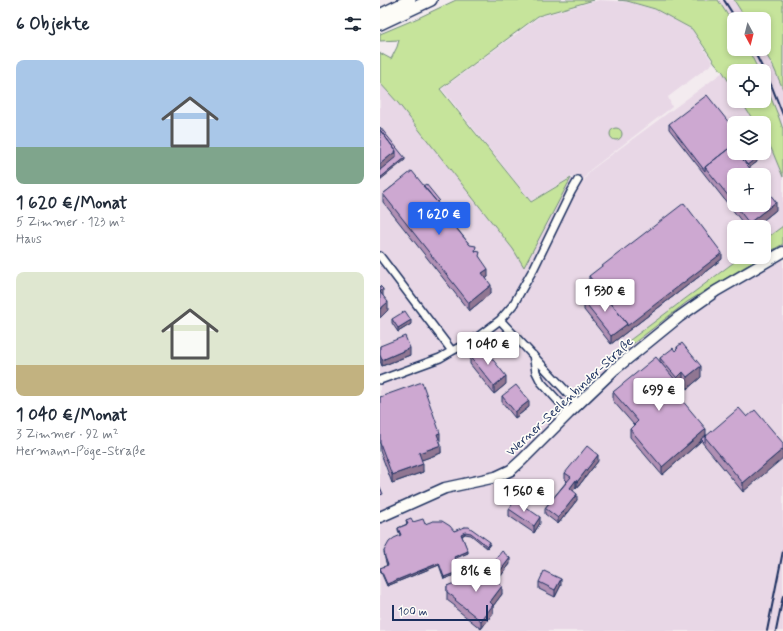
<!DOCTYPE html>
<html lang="de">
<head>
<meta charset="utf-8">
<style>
  :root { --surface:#fff; --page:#f6f6f7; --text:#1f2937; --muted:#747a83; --accent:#2563eb }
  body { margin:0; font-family:Mynerve,sans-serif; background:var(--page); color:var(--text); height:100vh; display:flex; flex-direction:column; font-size:15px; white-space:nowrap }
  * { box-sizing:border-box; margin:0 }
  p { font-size:13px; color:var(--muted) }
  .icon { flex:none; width:22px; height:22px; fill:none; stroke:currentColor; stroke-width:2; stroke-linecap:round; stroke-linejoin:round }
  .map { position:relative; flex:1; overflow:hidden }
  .panel { display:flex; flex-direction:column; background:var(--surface); width:380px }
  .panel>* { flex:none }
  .needle { width:26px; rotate:173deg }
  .controls { position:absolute; left:347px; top:12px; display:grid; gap:8px }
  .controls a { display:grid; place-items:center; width:44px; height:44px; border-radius:8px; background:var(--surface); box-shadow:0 2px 6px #0003; font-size:20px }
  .scale { position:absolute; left:12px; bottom:10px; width:96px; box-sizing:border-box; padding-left:4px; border:2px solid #1b2f5e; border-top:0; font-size:11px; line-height:14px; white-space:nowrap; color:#1b2f5e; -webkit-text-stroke:3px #fdfcf7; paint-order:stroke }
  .price { position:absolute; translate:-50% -34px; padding:0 9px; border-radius:4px; background:#fff; color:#222; font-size:13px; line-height:26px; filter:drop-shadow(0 1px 2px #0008) }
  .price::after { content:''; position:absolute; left:50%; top:24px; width:12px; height:9px; margin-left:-6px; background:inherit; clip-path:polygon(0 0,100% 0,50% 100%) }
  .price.on { background:var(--accent); color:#fff }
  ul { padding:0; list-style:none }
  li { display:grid; align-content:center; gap:8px; height:212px; padding:0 16px }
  li span { display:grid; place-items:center; height:124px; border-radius:8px; color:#555 }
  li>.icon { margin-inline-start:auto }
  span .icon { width:72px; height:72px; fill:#fffc; stroke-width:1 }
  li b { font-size:17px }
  h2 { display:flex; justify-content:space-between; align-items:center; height:48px; padding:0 16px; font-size:17px }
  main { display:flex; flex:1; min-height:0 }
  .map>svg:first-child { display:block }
  .built { fill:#e8d7e6; fill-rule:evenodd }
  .green { fill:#c6e49b; stroke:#708a7c }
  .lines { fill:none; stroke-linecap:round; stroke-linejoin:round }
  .minor-casing { stroke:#1b2f5e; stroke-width:10 }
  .secondary-casing { stroke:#1b2f5e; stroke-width:13 }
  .primary-casing { stroke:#1b2f5e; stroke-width:14 }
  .minor { stroke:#fdfcf7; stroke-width:7 }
  .secondary { stroke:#fdfcf7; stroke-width:10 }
  .primary { stroke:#fdfcf7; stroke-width:11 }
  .rail { stroke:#1b2f5e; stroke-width:2 }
  .wall { fill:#b090b4; stroke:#1b2f5e }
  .shaded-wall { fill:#907692; stroke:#1b2f5e }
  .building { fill:#cda8d1; stroke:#1b2f5e }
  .labels { text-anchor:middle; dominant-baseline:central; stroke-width:3.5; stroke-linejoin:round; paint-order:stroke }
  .street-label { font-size:13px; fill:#1b2f5e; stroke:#fdfcf7 }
</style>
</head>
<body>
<main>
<section class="panel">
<h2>6 Objekte<svg class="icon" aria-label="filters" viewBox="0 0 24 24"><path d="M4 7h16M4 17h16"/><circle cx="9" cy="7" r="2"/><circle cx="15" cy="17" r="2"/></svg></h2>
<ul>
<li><span style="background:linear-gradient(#a9c7e8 70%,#7fa58c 0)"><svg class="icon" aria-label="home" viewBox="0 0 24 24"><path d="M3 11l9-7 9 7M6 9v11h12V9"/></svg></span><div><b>1 620 €/Monat</b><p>5 Zimmer · 123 m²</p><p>Haus</p></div></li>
<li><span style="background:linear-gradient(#dfe7d0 75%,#c2b280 0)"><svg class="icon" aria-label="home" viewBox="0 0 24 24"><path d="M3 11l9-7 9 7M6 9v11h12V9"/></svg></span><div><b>1 040 €/Monat</b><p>3 Zimmer · 92 m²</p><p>Hermann-Pöge-Straße</p></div></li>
</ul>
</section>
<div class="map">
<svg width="403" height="631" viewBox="0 0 403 631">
  <rect width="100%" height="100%" fill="#f3ebef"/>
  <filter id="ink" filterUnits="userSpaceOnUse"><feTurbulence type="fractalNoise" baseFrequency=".025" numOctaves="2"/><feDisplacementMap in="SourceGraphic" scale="8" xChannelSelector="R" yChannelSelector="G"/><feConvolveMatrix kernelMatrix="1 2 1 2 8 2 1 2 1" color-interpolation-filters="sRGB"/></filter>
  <g filter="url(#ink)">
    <path class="built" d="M219,0L248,2L276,10L312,30L333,63L288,97L292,107L210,170L202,182L198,180L191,177L151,201L62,89L159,17Z
      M338,0H354L366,19H354V25Z
      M368,49H383L393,66L403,89V129L398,115L384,81V71H380Z
      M343,72L354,90V101H361L375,123H354V153H384V137L391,148L403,177V226L384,240V227H354V257H361L304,299L242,346L245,350L307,302L381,257H384V255L403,244V631H0V83L18,103L133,249L144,266L191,178L202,183L211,170ZM354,175H384V205H354Z"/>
    <path class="green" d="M76,0H214L158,16L60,89L151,202L191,178L144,267L133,249L18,103L0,83V53L11,59L17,47L19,40L0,41V34L38,18Z
      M238,0H338L354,25V49H368L379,71H354V90L343,72L335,63L312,29L275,9L247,1Z
      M354,0H403V89L393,66L383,49H384V19H366Z
      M384,81L398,115L403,129V177L391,148L384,137V123H375L361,101H384Z
      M230 134a6 6 0 1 1 12 0a6 6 0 1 1-12 0Z
      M403,226V244L384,255V240Z
      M361,257H381L307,302L245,350L242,346Z"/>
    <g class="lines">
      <g class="minor-casing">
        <path id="minor" d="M0,256L72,351L95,339L120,320L133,305L154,268L191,192L198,180
          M120,320L198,404
          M153,355L156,372L161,382L189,413
          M0,380L60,358L72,351"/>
      </g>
      <g class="secondary-casing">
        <path id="secondary" d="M0,517L65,488L116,477L131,470L142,460L189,413L235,369L299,317L336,291L403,252"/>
      </g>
      <g class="primary-casing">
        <path id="primary" d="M0,15L30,0
          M0,24L51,0"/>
      </g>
      <use href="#minor" class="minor"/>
      <use href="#secondary" class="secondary"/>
      <use href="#primary" class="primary"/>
      <path class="rail" d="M344,0L356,19
        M373,49L392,87L403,115
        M387,631L403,551
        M396,631L403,596"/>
    </g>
    <path class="wall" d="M289,124L377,162L369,167L354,175V205H384L396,210L375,227H366L289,129Z
      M17,183L59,205L73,223L78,230L90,245L96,251L100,258L108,277L106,279L111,293L89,311L3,202V194Z
      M342,259L231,344L204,310V302L208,298L207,297V294L214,289L209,283V276Z
      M12,319L31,324L18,332L12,323Z
      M0,346L30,355L2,366L0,361Z
      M297,347L321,377L307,389L303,384L301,386L302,396L300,398L327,436L367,417L363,492L321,441L282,475L250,437V429L254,425L233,401V392L280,362V358L295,351L297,349Z
      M90,356L126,384L114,394L90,364Z
      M122,396L149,407L135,418L122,402Z
      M0,397L60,441L61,453L41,460L43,472L12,483L0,451Z
      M218,461L197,488L196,487L193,490L197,500L178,524L165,514V508L187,481L185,479V473Z
      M129,509L160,523L154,533L129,516Z
      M26,520L33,522L45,524L74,531L85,527L110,544L107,548L91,535L85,534L82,536L88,553L74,558L80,573L64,579L59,565L7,586L0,570V568L7,566L5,559L4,551L20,535L18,530V528L27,524Z
      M130,564L116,582L122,594L113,606V613L101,629L75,608V606L67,600V586L105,572Z
      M159,582L181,585L175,597L159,589Z"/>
    <path class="shaded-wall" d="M16,151V159L0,172V164Z
      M25,158V160L0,180V178Z
      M377,158V162L365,171V166Z
      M396,202V210L375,227H369V223Z
      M342,253V259L231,344V336Z
      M108,269V277L102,282V273Z
      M111,285V293L89,311V303Z
      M3,289V297L0,292Z
      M8,302V310L0,318V309Z
      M31,320V324L18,332V328Z
      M30,348V355L2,366V360Z
      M321,366V377L307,389V377Z
      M303,372V384L297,390V378Z
      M126,376V384L114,394V386Z
      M302,388V396L296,402V393Z
      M149,401V407L135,418V412Z
      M326,429V437L321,439V441L282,475V467Z
      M60,433V441L57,442V434Z
      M61,445V453L39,461V453Z
      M403,449V458L363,492V483Z
      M218,455V461L197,488V482Z
      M43,464V472L12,483V475Z
      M196,480V487L190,494V488Z
      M197,494V500L178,524V518Z
      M160,517V523L154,533V526Z
      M85,532V534L81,536V534Z
      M110,542V544L107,548V546Z
      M88,551V553L74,559V557Z
      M130,558V564L113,586V580Z
      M59,563V565L7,586V584Z
      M80,571V573L64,579V577Z
      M181,579V585L175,597V590Z
      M122,586V594L113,606V613L101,629V621L110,602Z"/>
    <path class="building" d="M327,95L354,129V148L352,146L325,167V171L289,124Z
      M0,127L25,158L0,178V170L16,157V151L0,130Z
      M0,130L16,151L0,164Z
      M352,146L354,148V153H358L375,175H354V203L325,167Z
      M358,153H373L377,158L367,165Z
      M32,171L64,211L69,212L68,217H73V223H78L77,228H76L90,245L96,246L95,251L100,252L99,256L108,269L102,273L111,285L89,303L3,194Z
      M46,184L59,200L57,202L43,186Z
      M384,186L396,202L369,223L355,205H384Z
      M304,203L342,253L247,326V324L220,289V290L209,276Z
      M0,286L3,289L0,292Z
      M215,288L218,291L209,298L207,294Z
      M220,289L247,324L231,336L204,302Z
      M0,292L8,302L0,309Z
      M25,311L31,320L18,328L12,319Z
      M25,336L30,348L2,360L0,355V346Z
      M302,343L321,366L307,377L303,372L297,378L280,358L293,348L295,351L298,348L297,347Z
      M102,346L126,376L114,386L90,356Z
      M276,357L302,388L296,393L326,429L282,467L250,429L258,421L233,392Z
      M42,382L60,433L57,434L61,445L39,453L43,464L12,475L0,443V397Z
      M136,385L149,401L135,412L122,396Z
      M359,408L367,417L375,410L403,443V449L363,483L325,437Z
      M326,435L327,436L325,437V443L321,439Z
      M207,446L218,455L197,482L196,480L190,488L197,494L178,518L165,508L191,477L185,473Z
      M0,487L3,494L0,495Z
      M135,500L160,517L154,526L129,509Z
      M31,518L33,522L43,519L45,524L53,521H62L70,526L74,531L85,527H89L110,542L107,546L91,533L85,532L81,534L88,551L74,557L80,571L64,577L59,563L7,584L0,568L8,565L5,557L4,551L9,542L14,538L21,535L18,528L28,524L26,520Z
      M122,551L130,558L114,579L105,572Z
      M104,571L122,586L110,602L113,605L101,621L75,600L76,599L67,592V586Z
      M164,571L181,579L175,590L159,582Z"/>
  </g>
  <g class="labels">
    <g class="street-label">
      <text transform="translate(190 397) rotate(-43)">Werner-Seelenbinder-Straße</text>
    </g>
  </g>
</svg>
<div class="controls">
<a><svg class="needle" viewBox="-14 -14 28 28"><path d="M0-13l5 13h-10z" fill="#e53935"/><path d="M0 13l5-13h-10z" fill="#747a83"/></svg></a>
<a><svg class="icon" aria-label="locate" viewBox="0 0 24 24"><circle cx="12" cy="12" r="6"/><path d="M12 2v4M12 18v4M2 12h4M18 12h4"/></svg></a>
<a><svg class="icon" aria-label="layers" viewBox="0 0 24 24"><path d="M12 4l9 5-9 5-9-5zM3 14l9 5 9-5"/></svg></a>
<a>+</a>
<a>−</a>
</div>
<div class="scale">100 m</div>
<b class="price on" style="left:59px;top:236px">1 620 €</b>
<b class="price" style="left:225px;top:313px">1 530 €</b>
<b class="price" style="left:108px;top:366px">1 040 €</b>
<b class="price" style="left:279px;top:412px">699 €</b>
<b class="price" style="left:144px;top:513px">1 560 €</b>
<b class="price" style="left:96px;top:593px">816 €</b>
</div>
</main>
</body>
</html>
